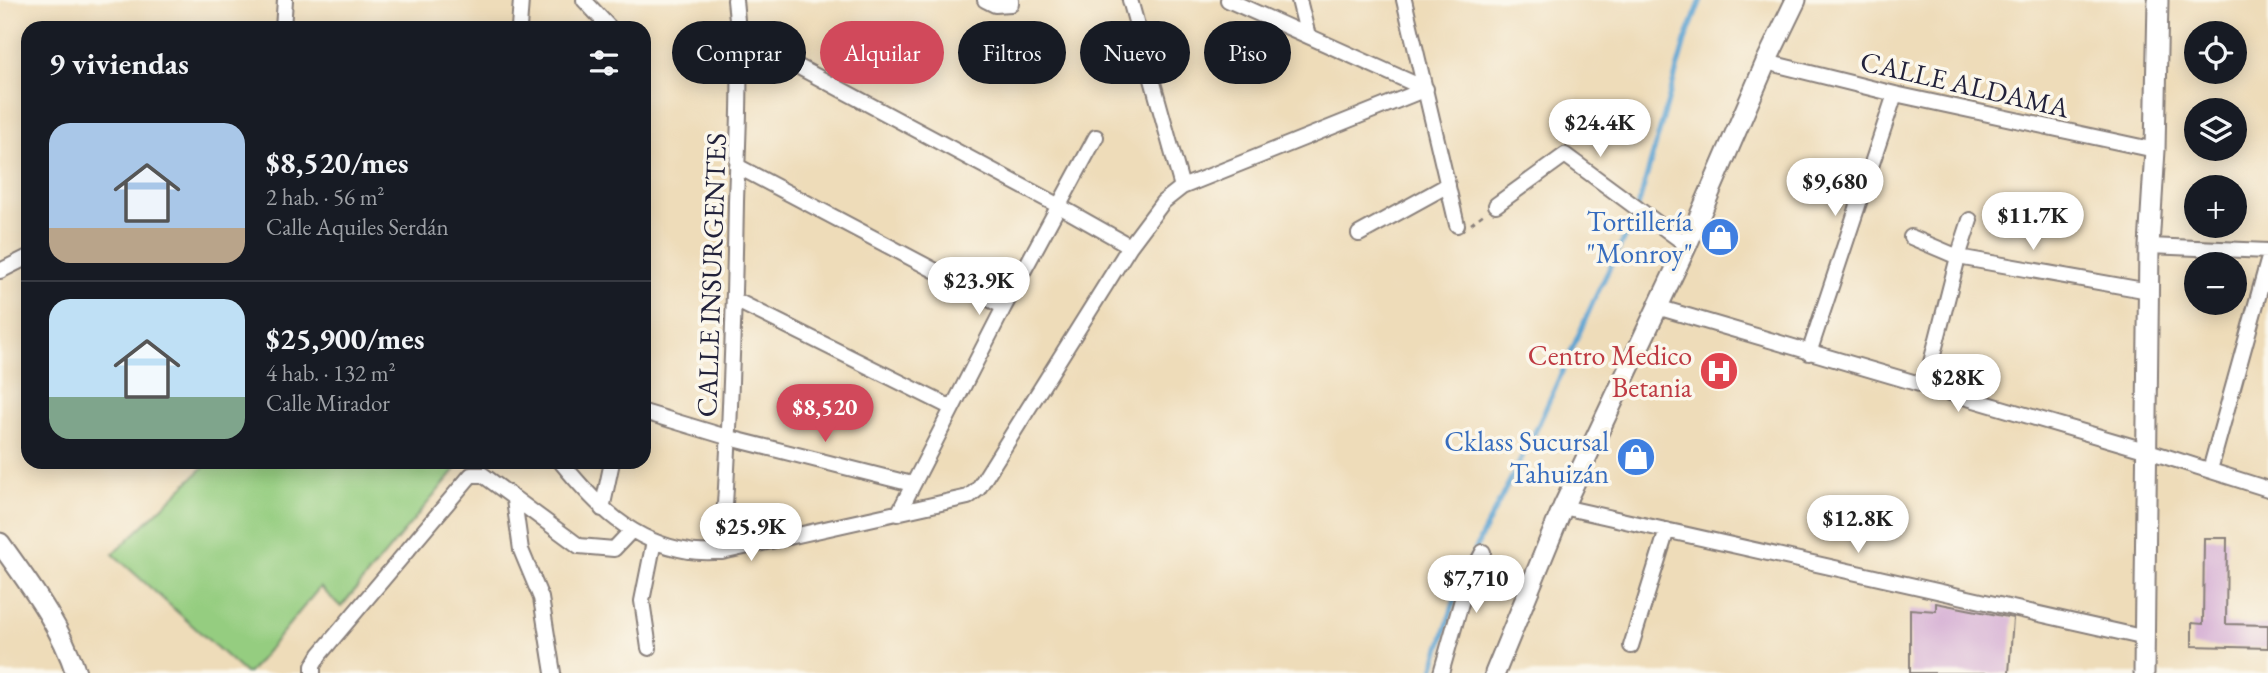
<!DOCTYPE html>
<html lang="es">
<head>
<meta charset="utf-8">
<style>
  :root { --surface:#171b24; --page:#20242c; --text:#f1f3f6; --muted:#9ea1a6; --line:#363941; --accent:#d1495b }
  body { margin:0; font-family:"EB Garamond",serif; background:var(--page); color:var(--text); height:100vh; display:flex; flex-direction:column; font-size:26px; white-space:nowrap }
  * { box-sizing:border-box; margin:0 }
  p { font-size:23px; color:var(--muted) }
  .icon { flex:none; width:38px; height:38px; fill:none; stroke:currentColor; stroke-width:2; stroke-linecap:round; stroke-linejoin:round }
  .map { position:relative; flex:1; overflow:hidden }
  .side { position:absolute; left:21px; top:21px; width:630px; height:448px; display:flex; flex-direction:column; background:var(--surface); border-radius:21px; box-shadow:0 4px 18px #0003 }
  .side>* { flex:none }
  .top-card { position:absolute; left:672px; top:21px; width:665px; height:63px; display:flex; gap:14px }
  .controls { position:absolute; left:2184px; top:21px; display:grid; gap:14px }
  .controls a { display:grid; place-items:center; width:63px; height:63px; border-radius:50%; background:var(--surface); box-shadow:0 4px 18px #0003; font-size:35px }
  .price { position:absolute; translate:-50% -60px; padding:0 16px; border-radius:24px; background:#fff; color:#222; font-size:23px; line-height:46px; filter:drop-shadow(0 2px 4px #0008) }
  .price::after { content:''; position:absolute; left:50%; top:42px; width:21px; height:16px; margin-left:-10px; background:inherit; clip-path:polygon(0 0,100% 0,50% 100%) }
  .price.selected { background:var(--accent); color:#fff }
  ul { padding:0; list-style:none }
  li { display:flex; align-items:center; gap:21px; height:175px; padding:0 28px }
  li+li { border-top:2px solid var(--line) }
  li span { display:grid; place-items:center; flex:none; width:196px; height:140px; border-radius:21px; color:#555 }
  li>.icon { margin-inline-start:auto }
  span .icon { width:84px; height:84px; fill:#fffc; stroke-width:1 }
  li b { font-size:30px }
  h2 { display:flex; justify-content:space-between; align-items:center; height:84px; padding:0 28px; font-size:30px }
  .tag { padding:0 24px; border-radius:32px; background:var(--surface); box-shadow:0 4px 18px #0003; font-size:24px; line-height:63px }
  .tag.selected { background:var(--accent); color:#fff }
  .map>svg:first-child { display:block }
  .green { fill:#95cd80; stroke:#5c785e; stroke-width:2 }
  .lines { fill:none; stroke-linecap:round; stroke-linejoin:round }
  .stream { stroke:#5ba3d1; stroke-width:5 }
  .building { fill:#d2a8d2 }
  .street-casing { stroke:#887f7a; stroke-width:18 }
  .secondary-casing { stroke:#887f7a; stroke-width:23 }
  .path { stroke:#887f7a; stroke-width:2.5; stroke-dasharray:5 5; stroke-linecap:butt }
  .street { stroke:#fff; stroke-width:14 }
  .secondary { stroke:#fff; stroke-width:19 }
  .labels { text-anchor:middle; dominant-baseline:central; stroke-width:7; stroke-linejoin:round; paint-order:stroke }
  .street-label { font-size:28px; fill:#22223b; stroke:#fbf7ec }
  .shop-label { font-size:28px; fill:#366cbe; stroke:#fbf7ec; text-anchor:end }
  .health-label { font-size:28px; fill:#be3a42; stroke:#fbf7ec; text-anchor:end }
</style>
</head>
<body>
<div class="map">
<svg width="2268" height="673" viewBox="0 0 2268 673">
  <rect width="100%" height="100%" fill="#fbf7ec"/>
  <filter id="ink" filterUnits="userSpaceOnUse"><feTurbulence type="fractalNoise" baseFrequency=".0143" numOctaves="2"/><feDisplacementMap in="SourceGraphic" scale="14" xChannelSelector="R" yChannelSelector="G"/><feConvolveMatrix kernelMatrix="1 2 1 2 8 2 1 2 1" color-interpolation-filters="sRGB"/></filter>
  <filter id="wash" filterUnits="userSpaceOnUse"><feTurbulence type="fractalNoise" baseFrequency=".00686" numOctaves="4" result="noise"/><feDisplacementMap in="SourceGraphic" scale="28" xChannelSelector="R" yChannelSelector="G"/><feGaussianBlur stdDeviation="1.57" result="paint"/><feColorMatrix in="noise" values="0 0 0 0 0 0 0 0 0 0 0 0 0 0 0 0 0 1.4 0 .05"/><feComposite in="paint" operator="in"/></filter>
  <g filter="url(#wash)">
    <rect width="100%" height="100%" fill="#eedcb9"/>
    <path class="green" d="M209,462H462L341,607L320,587L249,673H245L113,554Z"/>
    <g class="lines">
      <path class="stream" d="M1471,561L1480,539L1537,428L1594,300L1636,214L1685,41L1701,0
        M1432,673L1455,599"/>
    </g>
    <g id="blocks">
      <path class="building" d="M2204,538H2227L2226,624L2268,625V648L2192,646V623L2203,624Z
        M1936,603L2013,618L2009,673H1910V609L1936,611Z"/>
    </g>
  </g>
  <g filter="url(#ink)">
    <use href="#blocks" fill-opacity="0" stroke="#887f7a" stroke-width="2"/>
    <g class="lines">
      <g class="street-casing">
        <path id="street" d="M584,0L610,28
          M985,0L995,5L1011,4V0
          M1130,0L1182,187
          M1228,0L1426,89
          M1299,0L1308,36
          M1404,0L1457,225
          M283,28L285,0
          M519,28L521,0
          M739,35L1059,206L1130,246
          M1766,62L1895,94L2155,150
          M737,166L1004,307
          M1496,205L1565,155L1687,245
          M1359,234L1448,185
          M1911,237L1958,257L2149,291
          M2149,246L2268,251
          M0,271L28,257
          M735,300L952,408
          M1657,307L2148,451L2268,489
          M1809,353L1895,94
          M1925,386L1958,257L1970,220
          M644,412L730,438L912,484
          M561,462C596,505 631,542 689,551C699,553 711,552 722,552L968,497L978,489L1130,246L1163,202L1182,187L1426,89
          M2210,470L2268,261
          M514,500L521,550L541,598L553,673
          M1563,507L2146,638
          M602,509L612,462
          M898,514L1004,307L1096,137
          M722,552C730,435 734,319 736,202C738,134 743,68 735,0
          M1631,646L1667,530
          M649,648L642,601L654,541
          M313,673V666L320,654L471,475H483L579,546L614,549L632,530
          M1441,673L1467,582L1483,552"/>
      </g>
      <g class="secondary-casing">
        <path id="secondary" d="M0,543C29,584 60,624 76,673
          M1495,673L1563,507L1687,245L1766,62L1796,0
          M2144,673L2149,246L2155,150L2158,0"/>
      </g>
      <path class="path" d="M1471,224L1485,213"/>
      <use href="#street" class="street"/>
      <use href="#secondary" class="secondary"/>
    </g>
  </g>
  <defs>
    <g id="shop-disc" transform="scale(2.0125)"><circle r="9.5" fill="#3f7fe0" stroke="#fbf7ec"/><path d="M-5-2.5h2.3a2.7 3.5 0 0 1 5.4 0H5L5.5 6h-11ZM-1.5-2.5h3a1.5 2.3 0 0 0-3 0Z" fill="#fff"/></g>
    <g id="hospital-disc" transform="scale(2.0125)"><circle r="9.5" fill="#e0444e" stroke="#fbf7ec"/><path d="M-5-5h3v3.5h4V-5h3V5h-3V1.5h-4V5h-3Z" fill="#fff"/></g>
  </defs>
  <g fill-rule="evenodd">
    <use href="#shop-disc" x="1720" y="237"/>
    <use href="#hospital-disc" x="1719" y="371"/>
    <use href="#shop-disc" x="1636" y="457"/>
  </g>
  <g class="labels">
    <g class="street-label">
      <text transform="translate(1965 84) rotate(13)">CALLE ALDAMA</text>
      <text transform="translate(711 275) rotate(-88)">CALLE INSURGENTES</text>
    </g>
    <g class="shop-label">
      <text x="1693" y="221">Tortillería<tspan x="1693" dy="32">"Monroy"</tspan></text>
      <text x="1609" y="441">Cklass Sucursal<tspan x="1609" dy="32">Tahuizán</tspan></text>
    </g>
    <g class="health-label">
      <text x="1692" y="355">Centro Medico<tspan x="1692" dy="32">Betania</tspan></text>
    </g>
  </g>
</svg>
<div class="controls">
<a><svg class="icon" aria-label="locate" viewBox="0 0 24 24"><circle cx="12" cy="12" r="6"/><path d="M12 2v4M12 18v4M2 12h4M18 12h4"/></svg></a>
<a><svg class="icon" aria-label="layers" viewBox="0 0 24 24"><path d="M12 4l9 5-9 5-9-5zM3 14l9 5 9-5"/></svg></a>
<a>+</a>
<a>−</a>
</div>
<b class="price" style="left:1600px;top:159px">$24.4K</b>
<b class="price" style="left:1835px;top:218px">$9,680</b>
<b class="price" style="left:2033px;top:252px">$11.7K</b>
<b class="price" style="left:979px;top:317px">$23.9K</b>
<b class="price" style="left:1958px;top:414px">$28K</b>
<b class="price selected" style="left:825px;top:444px">$8,520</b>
<b class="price" style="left:1858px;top:555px">$12.8K</b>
<b class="price" style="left:751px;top:563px">$25.9K</b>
<b class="price" style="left:1476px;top:615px">$7,710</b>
<div class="top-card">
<a class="tag">Comprar</a>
<a class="tag selected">Alquilar</a>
<a class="tag">Filtros</a>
<a class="tag">Nuevo</a>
<a class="tag">Piso</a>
</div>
<section class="side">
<h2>9 viviendas<svg class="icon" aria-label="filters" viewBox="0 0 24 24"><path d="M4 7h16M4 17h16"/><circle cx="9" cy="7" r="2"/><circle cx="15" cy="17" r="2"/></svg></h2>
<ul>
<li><span style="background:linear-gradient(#a9c7e8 75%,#b9a48a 0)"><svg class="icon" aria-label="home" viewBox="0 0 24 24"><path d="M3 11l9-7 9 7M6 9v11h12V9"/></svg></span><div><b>$8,520/mes</b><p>2 hab. · 56 m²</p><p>Calle Aquiles Serdán</p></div></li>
<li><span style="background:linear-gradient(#bfe0f5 70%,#7fa58c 0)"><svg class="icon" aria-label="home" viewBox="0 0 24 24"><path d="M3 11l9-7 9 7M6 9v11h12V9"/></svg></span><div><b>$25,900/mes</b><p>4 hab. · 132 m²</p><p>Calle Mirador</p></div></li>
</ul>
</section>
</div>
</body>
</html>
